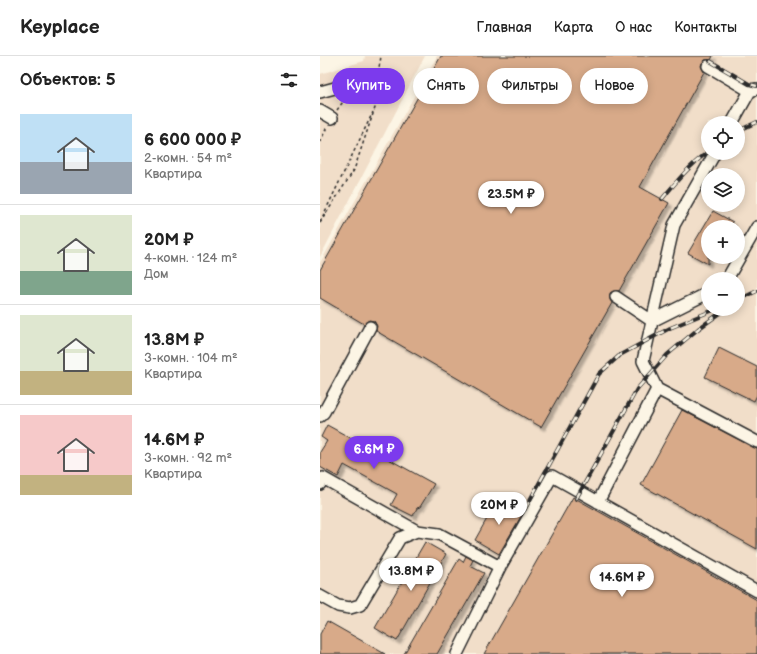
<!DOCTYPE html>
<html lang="ru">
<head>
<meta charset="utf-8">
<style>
  :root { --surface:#fff; --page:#f6f6f6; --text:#222; --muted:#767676; --line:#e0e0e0; --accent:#7c3aed }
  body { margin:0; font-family:"Balsamiq Sans",sans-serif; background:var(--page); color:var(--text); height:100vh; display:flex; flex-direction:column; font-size:15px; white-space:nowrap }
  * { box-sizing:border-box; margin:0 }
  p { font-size:13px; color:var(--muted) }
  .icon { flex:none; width:22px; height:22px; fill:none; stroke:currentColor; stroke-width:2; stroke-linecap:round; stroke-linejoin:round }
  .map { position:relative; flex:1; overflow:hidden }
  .sheet { display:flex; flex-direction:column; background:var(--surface); width:320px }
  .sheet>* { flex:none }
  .guide { position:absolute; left:12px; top:12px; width:365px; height:36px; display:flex; gap:8px }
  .controls { position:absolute; left:381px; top:60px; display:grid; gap:8px }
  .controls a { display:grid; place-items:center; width:44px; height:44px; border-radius:50%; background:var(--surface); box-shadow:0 2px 10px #0003; font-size:20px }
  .price { position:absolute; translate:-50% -34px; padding:0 9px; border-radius:14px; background:#fff; color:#222; font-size:13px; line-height:26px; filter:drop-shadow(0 1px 2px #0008) }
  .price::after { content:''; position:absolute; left:50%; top:24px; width:12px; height:9px; margin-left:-6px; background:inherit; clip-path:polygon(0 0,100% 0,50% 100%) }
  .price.current { background:var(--accent); color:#fff }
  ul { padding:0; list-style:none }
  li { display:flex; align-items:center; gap:12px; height:100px; padding:0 20px }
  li+li { border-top:1px solid var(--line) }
  li span { display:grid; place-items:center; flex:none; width:112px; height:80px; border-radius:0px; color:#555 }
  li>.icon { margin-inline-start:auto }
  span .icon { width:48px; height:48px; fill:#fffc; stroke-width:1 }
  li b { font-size:17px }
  h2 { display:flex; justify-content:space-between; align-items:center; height:48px; padding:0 20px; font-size:17px }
  .pill { padding:0 14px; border-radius:18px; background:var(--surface); box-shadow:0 2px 10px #0003; font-size:14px; line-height:36px }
  .pill.current { background:var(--accent); color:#fff }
  header { display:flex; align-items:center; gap:24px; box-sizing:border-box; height:56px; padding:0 20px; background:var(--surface); border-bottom:1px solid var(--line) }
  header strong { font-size:19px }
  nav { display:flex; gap:22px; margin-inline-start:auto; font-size:14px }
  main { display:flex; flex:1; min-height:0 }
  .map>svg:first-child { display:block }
  .built { fill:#f1dec9; fill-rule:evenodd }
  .building { fill:#d8aa89; stroke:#2b2b2b; filter:url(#shadow) }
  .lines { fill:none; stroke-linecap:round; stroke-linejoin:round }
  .minor-casing { stroke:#2b2b2b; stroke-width:14 }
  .path { stroke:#2b2b2b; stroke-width:1.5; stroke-dasharray:3 3; stroke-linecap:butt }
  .minor { stroke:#fcf5e5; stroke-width:11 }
  .rail-casing { stroke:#2b2b2b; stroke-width:4 }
  .rail { stroke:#fcf5e5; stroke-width:2.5; stroke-dasharray:8; stroke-linecap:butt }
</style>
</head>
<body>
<header>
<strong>Keyplace</strong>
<nav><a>Главная</a><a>Карта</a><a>О нас</a><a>Контакты</a></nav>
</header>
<main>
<section class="sheet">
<h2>Объектов: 5<svg class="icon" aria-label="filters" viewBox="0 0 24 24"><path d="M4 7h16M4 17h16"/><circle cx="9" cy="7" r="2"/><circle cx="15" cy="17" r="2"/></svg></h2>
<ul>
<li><span style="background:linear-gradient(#bfe0f5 60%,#9aa5b1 0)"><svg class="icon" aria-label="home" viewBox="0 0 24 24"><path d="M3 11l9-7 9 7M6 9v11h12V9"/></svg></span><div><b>6 600 000 ₽</b><p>2-комн. · 54 m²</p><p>Квартира</p></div></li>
<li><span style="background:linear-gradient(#dfe7d0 70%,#7fa58c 0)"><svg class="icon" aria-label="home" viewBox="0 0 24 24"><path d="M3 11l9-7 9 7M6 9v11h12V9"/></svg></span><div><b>20M ₽</b><p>4-комн. · 124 m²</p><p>Дом</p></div></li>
<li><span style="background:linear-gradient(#dfe7d0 70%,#c2b280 0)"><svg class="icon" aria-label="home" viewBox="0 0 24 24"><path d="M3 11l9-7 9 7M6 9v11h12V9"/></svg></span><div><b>13.8M ₽</b><p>3-комн. · 104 m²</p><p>Квартира</p></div></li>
<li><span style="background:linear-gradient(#f6c9c9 75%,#c2b280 0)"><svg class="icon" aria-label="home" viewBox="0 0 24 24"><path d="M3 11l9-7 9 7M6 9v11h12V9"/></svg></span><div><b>14.6M ₽</b><p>3-комн. · 92 m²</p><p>Квартира</p></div></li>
</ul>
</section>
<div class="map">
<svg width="437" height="598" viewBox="0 0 437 598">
  <defs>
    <filter id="shadow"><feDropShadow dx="3.5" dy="3.5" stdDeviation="1" flood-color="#0004"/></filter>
  </defs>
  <rect width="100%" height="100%" fill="#fcf5e5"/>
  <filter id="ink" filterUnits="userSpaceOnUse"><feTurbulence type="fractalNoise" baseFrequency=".025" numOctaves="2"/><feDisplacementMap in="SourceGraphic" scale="8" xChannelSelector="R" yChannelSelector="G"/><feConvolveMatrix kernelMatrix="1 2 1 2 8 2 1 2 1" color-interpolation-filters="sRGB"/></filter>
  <g filter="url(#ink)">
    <path class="built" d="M45,0H105L0,201V18L44,5Z
      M117,0H437V598H0V207ZM388,67H418V97H388ZM388,119H418V149H388ZM388,171H418V201H388ZM388,223H418V253H388Z"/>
    <path class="building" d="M121,0H393L391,4H385L382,7L381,10L384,16L320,131L349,147L299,235H293L290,237V244L292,247L221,371L56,275L57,270L54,265L49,264L44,268L0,242V214Z
      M393,155L413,166L410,171H388V208L368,197Z
      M399,292L437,311V339L434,345L385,321Z
      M362,354L437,393V493L321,429Z
      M7,369L114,428L100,451L97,452L93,460L71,449L77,438L24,409L18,421L0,411V396L7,385L1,381Z
      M253,441L437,544V598H164Z
      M178,443L203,457L179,498L155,484Z
      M105,486L126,498L77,585L55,572Z
      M146,500L153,504L150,510L164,517L117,598H84L139,503L143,506Z
      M7,565L65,598H0V578Z"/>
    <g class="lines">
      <g class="minor-casing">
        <path id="minor" d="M388,10L430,35
          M0,36L37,26
          M0,55L12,62
          M412,67L430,35L436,33
          M407,223L437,171
          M296,241L332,265L388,237
          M337,333L437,386
          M0,360L4,356L50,271
          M0,428L3,422L97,475
          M278,446L337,333L323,305L354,169L395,97
          M0,540L18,550L30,552L40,549L80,482L97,475L119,478L180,511
          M137,598L180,511L232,420L437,535"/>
      </g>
      <path class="path" d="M46,22C59,16 59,14 61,0
        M17,54L28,39
        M0,86L7,71
        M0,166L53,56
        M0,167L34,114L56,49L55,18"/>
      <use href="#minor" class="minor"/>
      <g class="rail-casing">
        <path id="rail" d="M390,5L429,28L437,30
          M418,75L437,66
          M342,143C356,126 370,109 388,96
          M418,244L437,235
          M256,443L317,333L347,299L378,273L406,253
          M205,453L279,318L300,299L350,272L396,253"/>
      </g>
      <use href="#rail" class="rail"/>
    </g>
  </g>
</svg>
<div class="controls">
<a><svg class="icon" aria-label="locate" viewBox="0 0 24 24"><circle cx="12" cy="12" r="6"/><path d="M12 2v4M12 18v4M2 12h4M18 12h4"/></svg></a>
<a><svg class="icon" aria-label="layers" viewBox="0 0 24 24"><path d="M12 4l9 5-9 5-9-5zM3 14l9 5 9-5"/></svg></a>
<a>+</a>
<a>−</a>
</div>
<b class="price" style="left:191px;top:159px">23.5M ₽</b>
<b class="price current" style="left:54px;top:414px">6.6M ₽</b>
<b class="price" style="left:179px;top:470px">20M ₽</b>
<b class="price" style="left:91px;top:536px">13.8M ₽</b>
<b class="price" style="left:302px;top:542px">14.6M ₽</b>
<div class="guide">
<a class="pill current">Купить</a>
<a class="pill">Снять</a>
<a class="pill">Фильтры</a>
<a class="pill">Новое</a>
</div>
</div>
</main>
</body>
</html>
